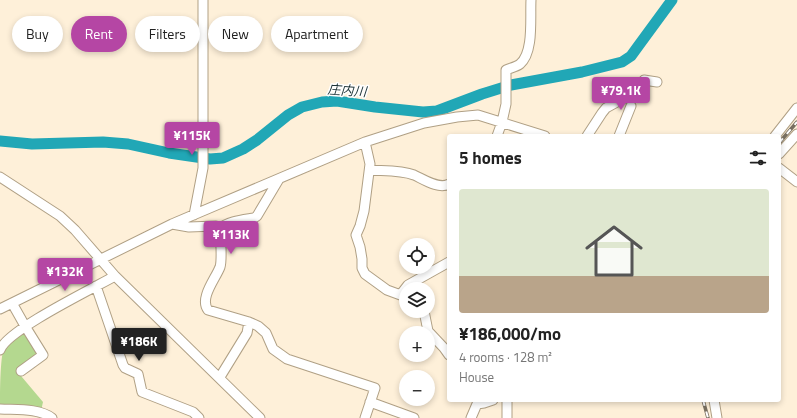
<!DOCTYPE html>
<html lang="en">
<head>
<meta charset="utf-8">
<style>
  :root { --surface:#fff; --page:#f6f6f6; --text:#222; --muted:#767676; --accent:#b546a4 }
  body { margin:0; font-family:"Titillium Web","Noto Sans JP",sans-serif; background:var(--page); color:var(--text); height:100vh; display:flex; flex-direction:column; font-size:15px; white-space:nowrap }
  * { box-sizing:border-box; margin:0 }
  p { font-size:13px; color:var(--muted) }
  .icon { flex:none; width:22px; height:22px; fill:none; stroke:currentColor; stroke-width:2; stroke-linecap:round; stroke-linejoin:round }
  .map { position:relative; flex:1; overflow:hidden }
  .sheet { position:absolute; left:447px; top:134px; width:334px; height:268px; display:flex; flex-direction:column; background:var(--surface); border-radius:4px; box-shadow:0 2px 6px #0003 }
  .sheet>* { flex:none }
  .guide { position:absolute; left:12px; top:16px; width:375px; height:36px; display:flex; gap:8px }
  .fabs { position:absolute; left:399px; top:238px; display:grid; gap:8px }
  .fabs a { display:grid; place-items:center; width:36px; height:36px; border-radius:50%; background:var(--surface); box-shadow:0 2px 6px #0003; font-size:20px }
  .price { position:absolute; translate:-50% -34px; padding:0 9px; border-radius:4px; background:var(--accent); color:#fff; font-size:13px; line-height:26px; filter:drop-shadow(0 1px 2px #0008) }
  .price::after { content:''; position:absolute; left:50%; top:24px; width:12px; height:9px; margin-left:-6px; background:inherit; clip-path:polygon(0 0,100% 0,50% 100%) }
  .price.on { background:#222; color:#fff }
  ul { padding:0; list-style:none }
  li { display:grid; align-content:center; gap:8px; height:212px; padding:0 12px }
  li span { display:grid; place-items:center; height:124px; border-radius:4px; color:#555 }
  li>.icon { margin-inline-start:auto }
  span .icon { width:72px; height:72px; fill:#fffc; stroke-width:1 }
  li b { font-size:17px }
  h2 { display:flex; justify-content:space-between; align-items:center; height:48px; padding:0 12px; font-size:17px }
  .tag { padding:0 14px; border-radius:18px; background:var(--surface); box-shadow:0 2px 6px #0003; font-size:14px; line-height:36px }
  .tag.on { background:var(--accent); color:#fff }
  .map>svg:first-child { display:block }
  .green { fill:#b4d88f }
  .lines { fill:none; stroke-linecap:round; stroke-linejoin:round }
  .river { stroke:#21a7b6; stroke-width:11 }
  .minor-casing { stroke:#b0a085; stroke-width:11 }
  .minor { stroke:#fff; stroke-width:9 }
  .rail-casing { stroke:#786f60; stroke-width:3.5 }
  .rail { stroke:#fff; stroke-width:2; stroke-dasharray:6; stroke-linecap:butt }
  .labels { text-anchor:middle; dominant-baseline:central; stroke-width:3; stroke-linejoin:round; paint-order:stroke }
  .water-label { font-size:13px; font-style:italic; fill:#1d3235; stroke:#fff }
</style>
</head>
<body>
<div class="map">
<svg width="797" height="418" viewBox="0 0 797 418">
  <rect width="100%" height="100%" fill="#fef0d9"/>
  <path class="green" d="M25,330L41,354L16,370L43,402L41,411L0,407C0,394 0,358 4,348C9,341 19,335 25,330Z"/>
  <g class="lines">
    <path class="river" d="M0,141L32,144L103,142L128,144L169,153L210,159L223,158L243,149L257,140L288,115L302,107L322,102L337,101L375,107L423,112L437,111L482,94L511,85L582,72L622,62L631,56L639,45L672,0"/>
    <g class="minor-casing">
      <path id="minor" d="M497,136L502,122L506,104V70C510,68 516,67 520,64C534,52 530,18 531,0
        M587,136L602,113L606,108L635,92L644,80L657,82
        M619,136L631,106
        M775,136L797,108
        M365,142L370,164L364,211L360,226L356,235L360,247L362,259V268L365,274L387,290L406,297
        M779,154L797,134
        M779,168L797,182
        M370,170C383,171 401,170 414,175C423,179 439,190 449,184
        M0,177L60,216L75,230L115,276L260,418
        M194,215L203,168V0
        M172,224L189,227L216,226L219,229C221,235 222,261 220,267C216,278 199,298 208,310L249,322L258,326L266,333L273,349L287,359L375,388L365,418
        M219,229C229,221 242,220 254,218L257,216L279,179
        M96,286L123,365L125,368L138,374L142,392L193,412L199,418
        M401,294L408,285L449,262
        M12,303L25,326L43,355L21,371
        M0,309L172,224L365,142L424,123L457,117L478,115L545,136
        M424,311L428,331L444,348L449,355
        M0,350C7,330 94,288 115,276
        M220,377L247,333L249,322
        M714,400L717,418
        M370,402L414,418
        M477,404L484,403L493,400
        M0,409C16,410 39,408 52,418
        M471,418L477,404
        M507,418V400"/>
    </g>
    <use href="#minor" class="minor"/>
    <g class="rail-casing">
      <path id="rail" d="M779,143L797,122
        M703,400L708,418"/>
    </g>
    <use href="#rail" class="rail"/>
  </g>
  <g class="labels">
    <g class="water-label">
      <text transform="translate(347 90) rotate(4)">庄内川</text>
    </g>
  </g>
</svg>
<div class="fabs">
<a><svg class="icon" aria-label="locate" viewBox="0 0 24 24"><circle cx="12" cy="12" r="6"/><path d="M12 2v4M12 18v4M2 12h4M18 12h4"/></svg></a>
<a><svg class="icon" aria-label="layers" viewBox="0 0 24 24"><path d="M12 4l9 5-9 5-9-5zM3 14l9 5 9-5"/></svg></a>
<a>+</a>
<a>−</a>
</div>
<b class="price" style="left:621px;top:111px">¥79.1K</b>
<b class="price" style="left:192px;top:156px">¥115K</b>
<b class="price" style="left:231px;top:255px">¥113K</b>
<b class="price" style="left:65px;top:292px">¥132K</b>
<b class="price on" style="left:139px;top:362px">¥186K</b>
<div class="guide">
<a class="tag">Buy</a>
<a class="tag on">Rent</a>
<a class="tag">Filters</a>
<a class="tag">New</a>
<a class="tag">Apartment</a>
</div>
<section class="sheet">
<h2>5 homes<svg class="icon" aria-label="filters" viewBox="0 0 24 24"><path d="M4 7h16M4 17h16"/><circle cx="9" cy="7" r="2"/><circle cx="15" cy="17" r="2"/></svg></h2>
<ul>
<li><span style="background:linear-gradient(#dfe7d0 70%,#b9a48a 0)"><svg class="icon" aria-label="home" viewBox="0 0 24 24"><path d="M3 11l9-7 9 7M6 9v11h12V9"/></svg></span><div><b>¥186,000/mo</b><p>4 rooms · 128 m²</p><p>House</p></div></li>
</ul>
</section>
</div>
</body>
</html>
